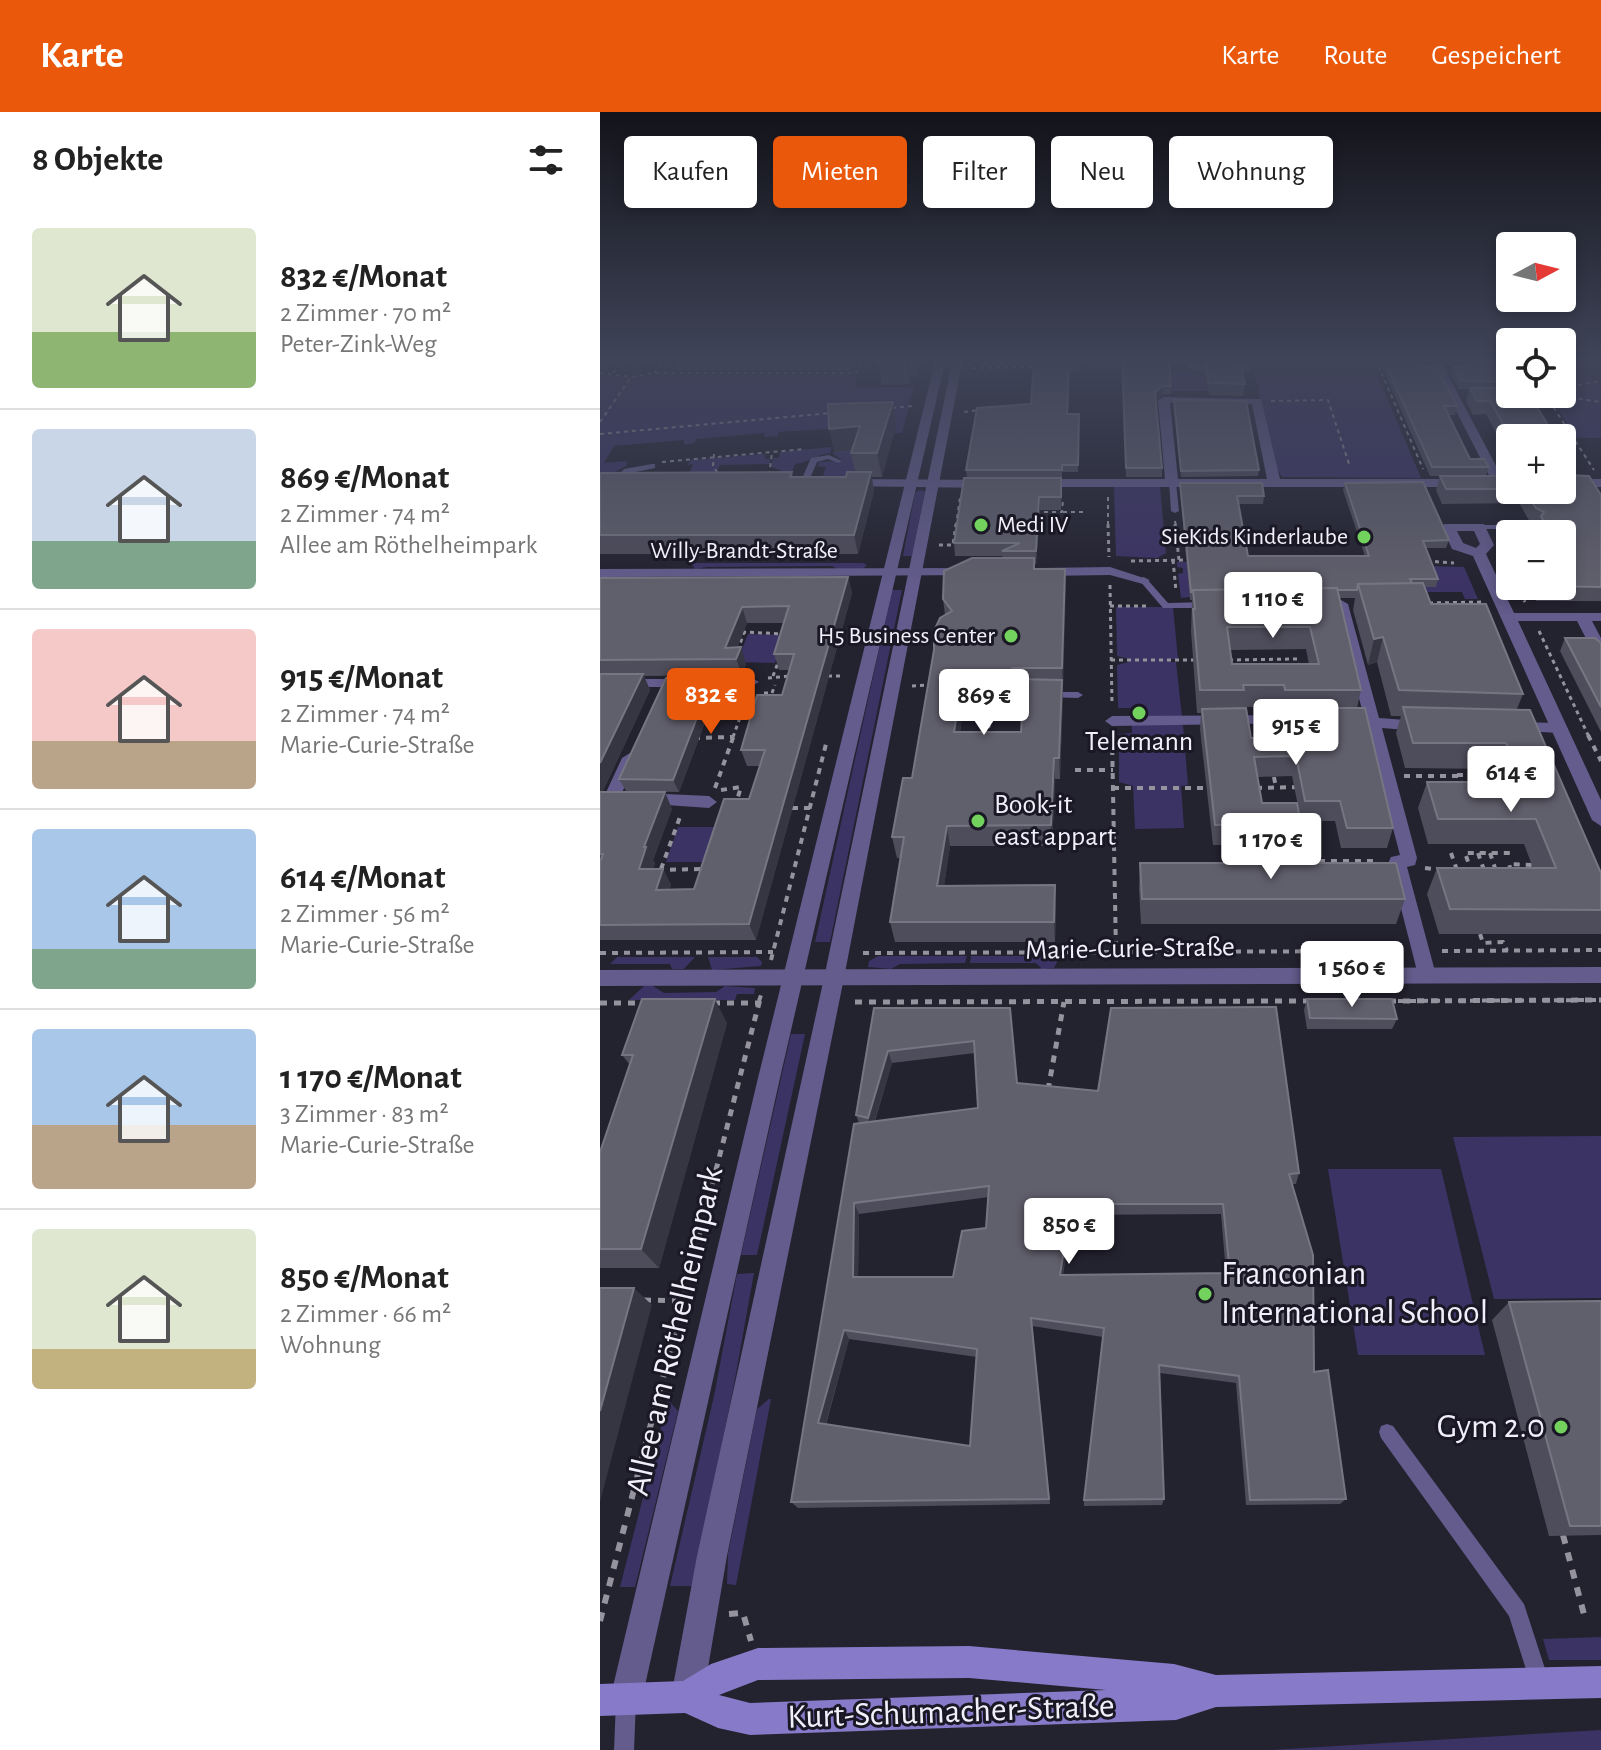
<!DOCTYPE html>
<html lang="de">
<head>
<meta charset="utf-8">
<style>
  :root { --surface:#fff; --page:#f6f6f6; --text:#222; --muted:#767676; --line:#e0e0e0; --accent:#ea580c }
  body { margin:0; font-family:"Alegreya Sans",sans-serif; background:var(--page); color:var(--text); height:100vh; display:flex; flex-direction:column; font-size:30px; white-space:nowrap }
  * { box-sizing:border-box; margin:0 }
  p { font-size:26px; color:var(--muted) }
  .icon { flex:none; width:44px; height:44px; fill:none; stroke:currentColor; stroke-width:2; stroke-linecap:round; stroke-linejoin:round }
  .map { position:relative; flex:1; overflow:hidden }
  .drawer { display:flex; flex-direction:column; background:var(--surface); width:600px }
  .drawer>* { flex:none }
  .hud { position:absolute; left:24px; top:24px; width:760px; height:72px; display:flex; gap:16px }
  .needle { width:52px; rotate:83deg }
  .tools { position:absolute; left:896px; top:120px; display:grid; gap:16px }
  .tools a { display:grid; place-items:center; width:80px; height:80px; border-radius:8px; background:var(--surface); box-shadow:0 4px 12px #0003; font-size:40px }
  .price { position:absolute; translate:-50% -68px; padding:0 18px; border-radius:8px; background:#fff; color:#222; font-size:26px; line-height:52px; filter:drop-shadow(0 2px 4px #0008) }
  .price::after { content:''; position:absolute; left:50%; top:48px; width:24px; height:18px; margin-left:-12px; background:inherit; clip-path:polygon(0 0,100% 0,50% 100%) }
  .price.active { background:var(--accent); color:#fff }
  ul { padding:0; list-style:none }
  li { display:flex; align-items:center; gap:24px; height:200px; padding:0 32px }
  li+li { border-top:2px solid var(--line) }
  li span { display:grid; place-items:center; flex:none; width:224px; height:160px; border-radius:8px; color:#555 }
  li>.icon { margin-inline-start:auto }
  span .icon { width:96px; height:96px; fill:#fffc; stroke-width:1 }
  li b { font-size:34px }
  h2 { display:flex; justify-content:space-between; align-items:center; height:96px; padding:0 32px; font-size:34px }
  .chip { padding:0 28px; border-radius:8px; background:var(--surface); box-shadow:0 4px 12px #0003; font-size:28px; line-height:72px }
  .chip.active { background:var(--accent); color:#fff }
  header { display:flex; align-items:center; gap:48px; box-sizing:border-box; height:112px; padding:0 40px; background:var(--accent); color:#fff }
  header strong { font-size:38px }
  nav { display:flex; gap:44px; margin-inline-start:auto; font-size:28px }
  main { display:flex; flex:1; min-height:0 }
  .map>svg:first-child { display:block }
  .green { fill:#3c3365 }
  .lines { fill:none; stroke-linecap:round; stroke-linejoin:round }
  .path-far4 { stroke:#94939e; stroke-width:2; stroke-dasharray:4 4; stroke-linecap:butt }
  .path-far3 { stroke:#94939e; stroke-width:3; stroke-dasharray:4 4; stroke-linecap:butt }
  .path-far2 { stroke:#94939e; stroke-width:4; stroke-dasharray:6 6; stroke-linecap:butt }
  .path-far1 { stroke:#94939e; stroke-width:5; stroke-dasharray:7 7; stroke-linecap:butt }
  .path { stroke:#94939e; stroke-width:6; stroke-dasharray:9 9; stroke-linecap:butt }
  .service { fill:#635c8c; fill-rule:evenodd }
  .pedestrian { fill:#635c8c; fill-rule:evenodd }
  .minor { fill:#635c8c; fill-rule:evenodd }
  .tertiary { fill:#635c8c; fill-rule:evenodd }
  .secondary { fill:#877ac8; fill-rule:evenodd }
  .wall { fill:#4e4d5b; fill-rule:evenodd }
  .shaded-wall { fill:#363542 }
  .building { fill:#605f6c; stroke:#767682; stroke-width:2; fill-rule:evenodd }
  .poi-dot { fill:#73d25d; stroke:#1a1825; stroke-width:3 }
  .labels { text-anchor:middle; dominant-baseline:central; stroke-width:6; stroke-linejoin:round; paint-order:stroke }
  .far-poi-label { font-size:24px; fill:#f1f0fa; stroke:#1a1825; text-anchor:end }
  .far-street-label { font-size:24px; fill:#f1f0fa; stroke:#1a1825 }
  .poi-label { font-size:28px; fill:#f1f0fa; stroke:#1a1825 }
  .street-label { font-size:28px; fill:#f1f0fa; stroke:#1a1825 }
  .near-poi-label { font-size:34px; fill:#f1f0fa; stroke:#1a1825; text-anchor:start }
  .near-street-label { font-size:34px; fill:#f1f0fa; stroke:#1a1825 }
</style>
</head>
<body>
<header>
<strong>Karte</strong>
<nav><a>Karte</a><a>Route</a><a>Gespeichert</a></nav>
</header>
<main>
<section class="drawer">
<h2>8 Objekte<svg class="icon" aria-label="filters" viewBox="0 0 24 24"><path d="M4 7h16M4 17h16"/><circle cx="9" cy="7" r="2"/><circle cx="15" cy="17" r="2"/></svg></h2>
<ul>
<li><span style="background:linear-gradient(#dfe7d0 65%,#8fb573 0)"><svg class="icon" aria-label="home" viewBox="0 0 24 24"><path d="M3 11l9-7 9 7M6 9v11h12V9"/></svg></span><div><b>832 €/Monat</b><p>2 Zimmer · 70 m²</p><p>Peter-Zink-Weg</p></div></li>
<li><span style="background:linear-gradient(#c9d6e8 70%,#7fa58c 0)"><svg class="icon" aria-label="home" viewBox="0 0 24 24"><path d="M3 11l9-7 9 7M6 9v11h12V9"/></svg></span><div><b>869 €/Monat</b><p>2 Zimmer · 74 m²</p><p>Allee am Röthelheimpark</p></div></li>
<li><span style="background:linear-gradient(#f6c9c9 70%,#b9a48a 0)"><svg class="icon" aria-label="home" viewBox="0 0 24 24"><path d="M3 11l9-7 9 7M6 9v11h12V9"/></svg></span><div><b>915 €/Monat</b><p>2 Zimmer · 74 m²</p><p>Marie-Curie-Straße</p></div></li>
<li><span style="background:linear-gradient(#a9c7e8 75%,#7fa58c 0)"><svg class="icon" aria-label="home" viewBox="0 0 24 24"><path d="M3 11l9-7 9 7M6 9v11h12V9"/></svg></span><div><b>614 €/Monat</b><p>2 Zimmer · 56 m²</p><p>Marie-Curie-Straße</p></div></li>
<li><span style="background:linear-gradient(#a9c7e8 60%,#b9a48a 0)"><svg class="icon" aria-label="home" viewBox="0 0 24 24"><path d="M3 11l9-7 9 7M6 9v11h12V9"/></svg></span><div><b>1 170 €/Monat</b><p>3 Zimmer · 83 m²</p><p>Marie-Curie-Straße</p></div></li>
<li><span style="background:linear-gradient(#dfe7d0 75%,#c2b280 0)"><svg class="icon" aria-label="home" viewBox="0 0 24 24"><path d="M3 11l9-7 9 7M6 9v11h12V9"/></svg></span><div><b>850 €/Monat</b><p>2 Zimmer · 66 m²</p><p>Wohnung</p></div></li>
</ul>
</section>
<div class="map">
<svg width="1001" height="1638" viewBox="0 0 1001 1638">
  <rect width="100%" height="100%" fill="#23222f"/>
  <path class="green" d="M651,246H770L821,366L682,365L676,355Z
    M962,246H993L1001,256V326H977L948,282H962Z
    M569,260H604L608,279H571Z
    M0,262L27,266L56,262H259L254,275H314L302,321H294L296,313L178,320V324L165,325L164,321L96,327L95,331L84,333V328L14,334L4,351L27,349L26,354L0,368Z
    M264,326L252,365L221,369L226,355L217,354L219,350L243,349L232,341Z
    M231,335V341C217,342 208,351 195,352L189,369H177L181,358L171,355L173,346H179L180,340Z
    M165,342V347H170V352L120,353L112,369L89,361L93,352L87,353L91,348Z
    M514,375H560L566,441L557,446L516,444Z
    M319,378L325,379L312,444H303L315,381Z
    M822,449L824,454L864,455L878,487H865L862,480H818L587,452L590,485L581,486L578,462L583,461V456L577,455V450Z
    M91,451H263L267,453L263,457H237L232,454L107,455L95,457Z
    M292,478H302L230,830H215Z
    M516,495H573L578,547H571V550H576L582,605L576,613H583L588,673L581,674L584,716L535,717L533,674L519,670V622L532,621L531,596H518L517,553L529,550V547L517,544Z
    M148,522L184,523L175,551L137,550Z
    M78,715H119L108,750H66Z
    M278,844H367L365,851L300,852L291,857L268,855L269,849Z
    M371,844H460L454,856L442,857L436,851H370Z
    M17,845H95L84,857H72L70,852H10Z
    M108,845H157L162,850L161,854L112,858Z
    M44,874H53L64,881L116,880L125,874L155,876L154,882H137L135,888H29Z
    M191,922H205L157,1143H141Z
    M1001,1024V1186L894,1187L853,1025Z
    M728,1057H841L885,1243H758Z
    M154,1161L133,1278L92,1474H70L114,1284L137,1162Z
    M169,1287H171L136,1473L127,1472L128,1442L157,1297Z
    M68,1288L78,1299L35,1475H20Z
    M1001,1525V1548H949L943,1527Z
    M1001,1618V1638H668Z"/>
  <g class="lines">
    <path class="path-far4" d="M50,246L47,251H52L55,246
      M775,246L823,357
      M997,246L1001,251
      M24,247L52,246
      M13,251H21
      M372,256L434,255
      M0,261L31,265L54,261H256L262,246
      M13,261L24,247
      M54,261L64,246
      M962,276L1001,269
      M945,282L994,358
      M947,282L1001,290
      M671,289L728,288L750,355
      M292,296L313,294
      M364,300L381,298
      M0,310L31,265
      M0,322L231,301
      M114,342L113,354L117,360
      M62,350L205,337
      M169,363L172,341
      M508,385V414
      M436,400H462L463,387
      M463,400H485
      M575,409L576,414
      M356,414L360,385"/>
    <path class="path-far3" d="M508,412L509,445
      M575,412L579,448
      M339,433H353L356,412
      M901,441L910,460
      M573,448L576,479
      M531,449L590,448
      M827,449L854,451
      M510,473L512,593
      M917,474L925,490
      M829,491L884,490
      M510,494H547
      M939,519L989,625
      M142,520L185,522
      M138,538L144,520
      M511,548H597
      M629,548L697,547L698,555
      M173,564L179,548
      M228,564H244
      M168,566L191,564
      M312,574L331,573
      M164,581H172L175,573
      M388,624L391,595
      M133,625L147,586"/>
    <path class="path-far2" d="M988,623L1001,649
      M512,625L516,841
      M94,626L132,625
      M475,658H513
      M857,663H871L875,672
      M804,664H858L862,672
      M674,665L676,676
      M115,676L134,623
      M513,676H611
      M656,676L699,675
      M121,678L141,675L137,688
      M192,696H210
      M683,736L684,749H779
      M851,741L858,761
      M878,741L884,758
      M890,741L897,762
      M825,756L842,758
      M61,757L80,705
      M58,758L105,757
      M911,759L909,752L932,753
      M872,761L865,741H913
      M880,822L883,831L903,830L907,839
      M842,839L1001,838
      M0,841L173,840
      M263,841L801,839
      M171,848L226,632
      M159,889L161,883
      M798,889L1001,888"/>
    <path class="path-far1" d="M789,889L1001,888
      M255,890L708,889
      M0,891H45
      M113,891H159
      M448,978L464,890
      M44,1188L82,1189
      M74,1221L160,887"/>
    <path class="path" d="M963,1423L986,1510
      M129,1502L143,1501L151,1529
      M0,1509L75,1219"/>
    <path class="service" d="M229,343L242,349L238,351L228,347L217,350L208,371L201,373L200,371L211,346Z
      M52,352H55V356L30,361L18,374L11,372L24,357Z
      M569,369L576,371L579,399L575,401L571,399Z
      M876,413H932L936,415L932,417H879L875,415Z
      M543,465L546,466L568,491L606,490L610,493L606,496H563L539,468Z
      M449,580H478L483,583L478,586L446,585L444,583Z
      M787,1312L793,1314L924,1492L949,1569L946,1576L939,1579L932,1576L909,1504L781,1326L779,1320L781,1314Z
      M26,1579L33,1582L36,1589L34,1638H14L16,1589L19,1582Z"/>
    <path class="pedestrian" d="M741,488L748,492L779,606L820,609L827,614L820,619L782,616L817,746L815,753L807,755L836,863L834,868H820L818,863L789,749L791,745L800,743L766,614L747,613L740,608L747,603L764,605L734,492Z
      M111,566H152L159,570L152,574L106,573V567Z
      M0,567H85L92,571L85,575H0Z
      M709,603L716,608L714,611L512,614L505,609L512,604Z
      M914,610L959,611L967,616L959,621L909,618V612Z
      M30,641L38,646L19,687L17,691H5L3,687L22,646Z
      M44,681L109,684L117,690L109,696L38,691L36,687L38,683Z"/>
    <path class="minor" d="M587,246H597L598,253H649L654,256L649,259H593L588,256Z
      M829,246H839L903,367H910V375H434L428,371L434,367H565L558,288L564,285L661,287L680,367H891ZM570,291L652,292L667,367H578Z
      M898,246H908L910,259L906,258Z
      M246,367L390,368L396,372L390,376L242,374L240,371Z
      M962,367H1001V375H962Z
      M844,412H884L894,433L886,442L914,501H1001V509H992L1001,526V545L993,540L977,509H918L1001,688V714L992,708L873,444L852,437L842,415ZM857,419H874L880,432L876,436L863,431Z
      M510,455L550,468L543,472L510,463L440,464L433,460L440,456Z
      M372,456L377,457V463L0,465V457Z
      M1001,855V871L0,874V858Z"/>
    <path class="tertiary" d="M336,246H346L180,966L42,1587L38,1599L26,1603L14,1599L10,1587L158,966Z
      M353,246H363L244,866L127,1444L103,1585L98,1596L87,1601L76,1596L71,1585L97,1444L224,866Z"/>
    <path class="secondary" d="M369,1534L574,1552L616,1563L1001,1554V1586L616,1595L576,1608L150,1623L118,1616L85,1601L0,1604V1572L83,1569L111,1552L158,1536ZM369,1566L506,1578L150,1591L119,1583L158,1568Z"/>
  </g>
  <path class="wall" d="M0,246H16L8,257H0Z
    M254,246L250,259L77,258L74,247Z
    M279,246H322L317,264H311L309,272L282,273L278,250Z
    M380,246H480V259H470L468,302H479L478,360H462V365H367L366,358L431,292L433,253L380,254Z
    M522,246H586L585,251H569L571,282H563L556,287L562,356V365H526Z
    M599,246H634L633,250H601Z
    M778,246H820L824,255L857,294L855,303H848L870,347L889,355L886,364H905L900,355L905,341H907L886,302L873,303L866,289L869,277H859L851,263L853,255H860L855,246H903L910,257V378H962L966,363L1001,383V489H936L928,474H962V422H937L935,419L937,413L930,410L919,391L842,392L836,378L840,364H830Z
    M606,250L645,272L643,284L609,283L605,262Z
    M574,288L659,358L658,364L581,365Z
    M293,290L296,313L282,365H272L274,379L258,442H0V361L192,360L193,365H246L255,360L251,341L252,339L234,340Z
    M364,366L462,378L461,398H440L436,452H435V457H465L463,577L460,667H455L452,734H350L344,774L456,794L455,830H295L290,810L301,746H297L292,725L312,666L345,503L343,487L403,446L402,444H355L354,431ZM363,595H423L421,620H360Z
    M580,371L664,384L663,392H638L648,444H765L743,378L745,371L849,428L846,436H826L838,467L836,475H825L831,492L923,582L917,597L1001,761V822H839L827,782L837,756H933L924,732H828L818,696L827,670H900L895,657L805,656L796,621L801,604H791L777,550L768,553L753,498L755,486H739L761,578L757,596L793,716L787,736H741L735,709H701L692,664L657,665L662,691L701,712L697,732L613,733L600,617L601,601H597L591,519L592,488H590L580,378ZM706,537L709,552H632L630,538ZM641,595H680L681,600H686L684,616L685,625L651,626Z
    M248,465L252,481L156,828H0V466ZM147,511H184L174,542L179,558H189L182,583L141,638L147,654H160L149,687L94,777H69L71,773L63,757H53L55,751L53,748L72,697L0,680L3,679L50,578L44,564L142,563L146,552L137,535Z
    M965,526L1001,531V620L960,539Z
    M66,566L137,576L131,595L113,589L79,680L26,679L19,667Z
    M540,751L805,787L796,812H541L539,777Z
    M707,887L797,907L792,917H707L704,898Z
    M274,896H410L417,971L699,1061L696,1072H692L714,1260L746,1387L740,1392L646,1393L636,1271L560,1261L564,1387L562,1393L484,1394V1388L503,1225L432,1214L450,1392L198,1396L191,1390L259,1011L256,1003ZM375,941L378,996L275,1009L292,951ZM389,1085L386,1116L353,1165H258L259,1102ZM621,1102L626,1161L463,1163L468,1129L466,1103ZM249,1227L377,1245L370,1334L226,1313Z
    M127,911L59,1156H0V1040L30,953L22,943Z
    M1001,1189V1423L949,1424L892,1208L909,1190Z"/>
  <path class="shaded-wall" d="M4,246H16L8,257Z
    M248,246H254L250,259L247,247Z
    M307,246H309L311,264L309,272L306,250Z
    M315,246H322L317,264Z
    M563,274V282L555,288V280Z
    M293,290L296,313L282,365L277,341Z
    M260,314L265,337L234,340L229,317Z
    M971,350L966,364L962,365L965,351Z
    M271,360L274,379L258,442L254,423Z
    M439,385L440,398L436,452V439Z
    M465,457L466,477L463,577L462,556Z
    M248,465L252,481L156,828L149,812Z
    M142,495L147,511L133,547L125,536Z
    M783,525L777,550L768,553L774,527Z
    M141,535L146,552L142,563L136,547Z
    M413,556L415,574L405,562Z
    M43,562L50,578L3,679L0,680V651Z
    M133,564L137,576L131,595L126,582Z
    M462,568L463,589L460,667L459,646Z
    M361,574L363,595L358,641L354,620Z
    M108,577L113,589L79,680L73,668Z
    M454,646L455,667L452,734L451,713Z
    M65,680L72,697L53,748L55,751L47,773L39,757L44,735Z
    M347,714L350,734L341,794L337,774Z
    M63,757L71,773L64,793L56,778Z
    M455,773L456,794L455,830L454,810Z
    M115,887L127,911L59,1156L41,1137Z
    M288,939L292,951L272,1017L268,1006Z
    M254,1091L259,1102L258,1175L253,1165Z
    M467,1119L468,1129L461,1172L460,1163Z
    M34,1176L52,1193L0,1390V1299Z
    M244,1218L249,1227L224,1318L218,1311Z"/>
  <path class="building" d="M74,246H248L247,247Z
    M279,246H307L306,250H278Z
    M380,246H480V252H469L467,302H479L478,353H462V358H366L377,296L431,292L434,247H379Z
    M522,246H569L571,274H563L555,280L562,356H526Z
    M783,246H820L824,255H836L857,294H844L870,347H884L889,355H832Z
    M862,246H903L910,257V270L861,269L853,255H867Z
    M606,250H640L645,272L609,271Z
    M870,276H910V282H929L956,326H911L890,289H877Z
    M574,288L646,289L659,358L581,359Z
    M293,290L277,341H251L260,314L229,317L228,292Z
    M962,335L971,350L965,351V363L989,364L1001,383V475L941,474H962V422H950L941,404L944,400L936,396L924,378H962Z
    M905,341H910V350H909Z
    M192,360L190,365H246L247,360H271L254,423H0V361Z
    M840,364H910V377H846Z
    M364,366H461V385H439L436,439H402L420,431H354Z
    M823,370L849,428L823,429L838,467H810L812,471L758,472L757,478H738L737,476L593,478V480H591L580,371H662L664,384H637L648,444H769L745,371Z
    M372,446H434V457H465L462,556H413L405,562L410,567L462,568L459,646H454L451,713L347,714L337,774L455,773L454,810H290L304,725H292L303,666H312L334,538V519L340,506L352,499L343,487L344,459ZM361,574H424L421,620H354Z
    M248,465L149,812L0,813V750L3,742H0V680H65L44,735H46L39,757H63L56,778L94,777L124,687H149L165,638H141L157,583H182L194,542H174L189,494L142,495L125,536L141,535L136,547L0,548V466Z
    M823,471L831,492H886L923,582L799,578L783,525L774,527L758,472Z
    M737,476L761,578H685L684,573H643L644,578H600L593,497H595L593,478ZM627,515H710L719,552H632Z
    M965,526H995L1001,531V595Z
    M0,562H43L0,651Z
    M133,564L126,582L108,577L73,668L19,667L66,566Z
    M803,595L930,598L1001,761V798L850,797L837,756H956L936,707H838L827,670H921L906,631H813Z
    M646,596L651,626L693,625L687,596H765L793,716H747L740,689H705L696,644L654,645L662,691H697L701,712L615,713L602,597Z
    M540,751H796L805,787H542Z
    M42,887H115L41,1137H0V1040L33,943H22Z
    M707,887H792L797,907L710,906Z
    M676,895L699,1061L689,1062L713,1143L714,1260L728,1258L746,1387L650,1388L639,1264L559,1253L564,1387L484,1388L504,1216L431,1206L449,1387L191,1390L254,1012L378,996L374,929L288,939L268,1006L256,1003L274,896H410L417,971L498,979L511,896ZM389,1074L386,1116L362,1119L353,1165H253L254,1091ZM465,1092H623L630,1161L460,1163L467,1119ZM244,1218L377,1237L370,1334L218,1311Z
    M0,1176H34L0,1299Z
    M1001,1189V1414H970L909,1190Z"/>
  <linearGradient id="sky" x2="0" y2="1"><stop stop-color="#13131a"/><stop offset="0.52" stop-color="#3f4458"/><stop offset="1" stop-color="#3f4458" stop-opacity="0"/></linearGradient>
  <rect width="1001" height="475" fill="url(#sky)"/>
  <g class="poi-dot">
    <circle cx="381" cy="413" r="8"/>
    <circle cx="764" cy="425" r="8"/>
    <circle cx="411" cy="524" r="8"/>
    <circle cx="539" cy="601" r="8"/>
    <circle cx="378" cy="709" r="8"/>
    <circle cx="605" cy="1182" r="8"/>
    <circle cx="961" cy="1315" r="8"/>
  </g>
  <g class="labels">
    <g class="far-poi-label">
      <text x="397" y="413" text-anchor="start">Medi IV</text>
      <text x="748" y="425">SieKids Kinderlaube</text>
      <text x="395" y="524">H5 Business Center</text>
    </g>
    <g class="far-street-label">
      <text x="144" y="439">Willy-Brandt-Straße</text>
    </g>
    <g class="poi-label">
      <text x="539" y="630">Telemann</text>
      <text x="394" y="693" text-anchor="start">Book-it<tspan x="394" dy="32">east appart</tspan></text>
    </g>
    <g class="street-label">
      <text transform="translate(530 837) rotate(-1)">Marie-Curie-Straße</text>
    </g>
    <g class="near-poi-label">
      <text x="621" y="1162">Franconian<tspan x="621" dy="39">International School</tspan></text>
      <text x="945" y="1315" text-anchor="end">Gym 2.0</text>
    </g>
    <g class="near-street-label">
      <text transform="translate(75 1219) rotate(-77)">Allee am Röthelheimpark</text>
      <text transform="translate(351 1600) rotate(-2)">Kurt-Schumacher-Straße</text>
    </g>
  </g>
</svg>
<div class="tools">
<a><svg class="needle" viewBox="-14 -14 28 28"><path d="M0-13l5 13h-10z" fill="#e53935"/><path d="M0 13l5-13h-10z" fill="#767676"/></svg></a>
<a><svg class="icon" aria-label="locate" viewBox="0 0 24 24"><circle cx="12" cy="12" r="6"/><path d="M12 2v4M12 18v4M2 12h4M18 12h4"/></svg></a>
<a>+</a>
<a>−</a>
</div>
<b class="price" style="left:673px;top:528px">1 110 €</b>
<b class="price active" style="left:111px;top:624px">832 €</b>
<b class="price" style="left:384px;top:625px">869 €</b>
<b class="price" style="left:696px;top:655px">915 €</b>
<b class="price" style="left:911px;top:702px">614 €</b>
<b class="price" style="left:671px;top:769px">1 170 €</b>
<b class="price" style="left:752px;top:897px">1 560 €</b>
<b class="price" style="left:469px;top:1154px">850 €</b>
<div class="hud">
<a class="chip">Kaufen</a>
<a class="chip active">Mieten</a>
<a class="chip">Filter</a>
<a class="chip">Neu</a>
<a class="chip">Wohnung</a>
</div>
</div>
</main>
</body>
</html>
